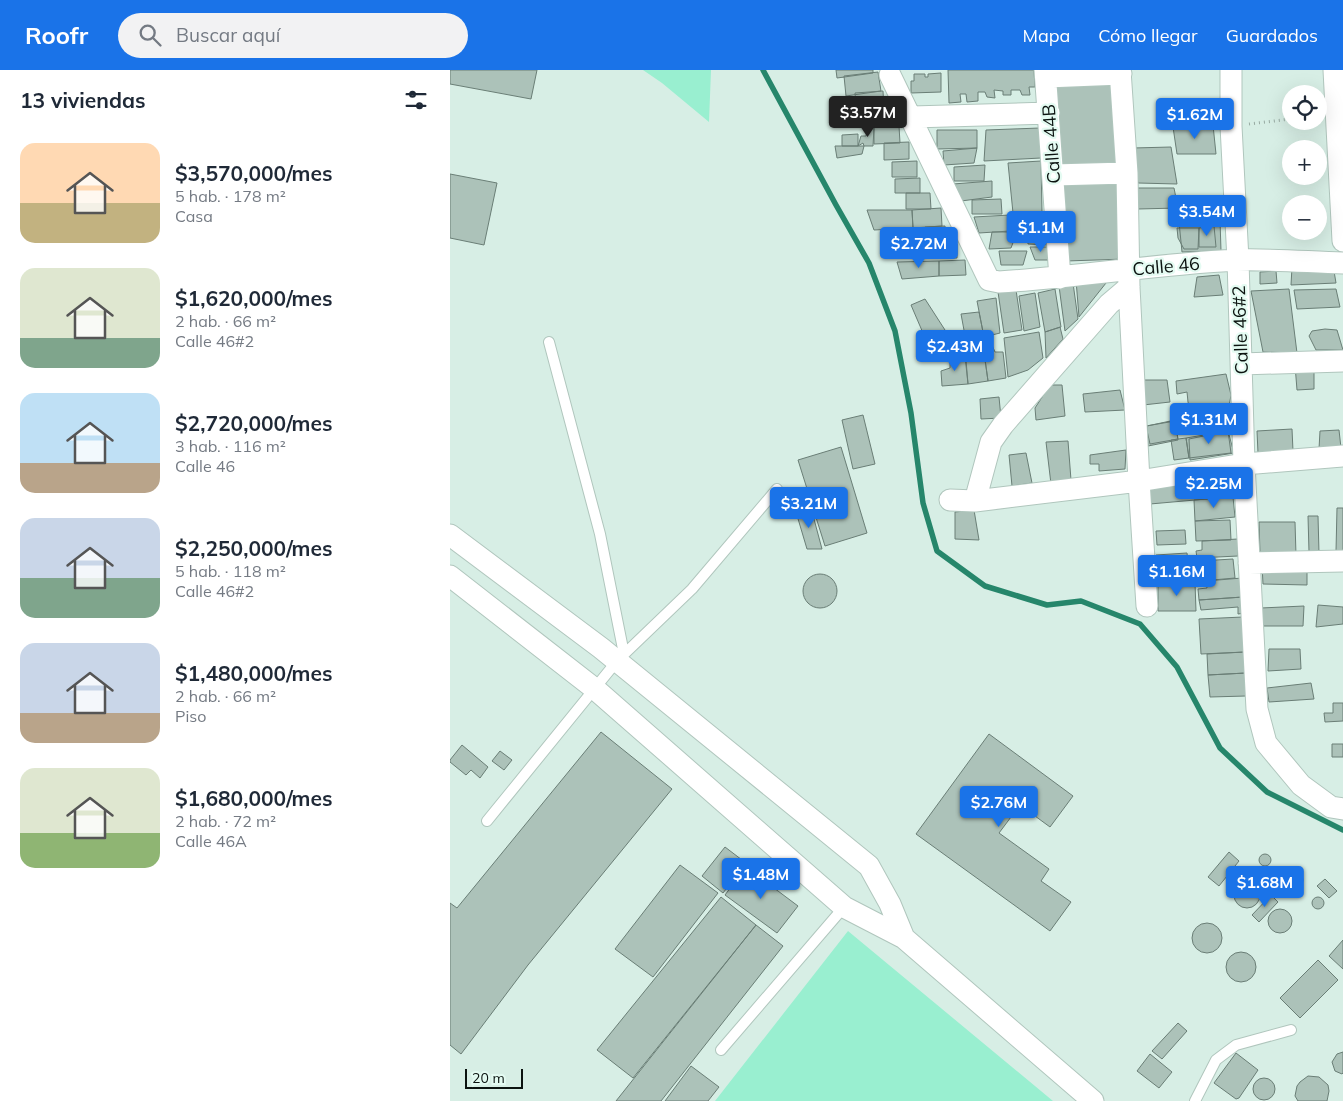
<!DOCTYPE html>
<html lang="es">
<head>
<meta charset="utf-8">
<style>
  :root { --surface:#fff; --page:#f2f2f3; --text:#1f2937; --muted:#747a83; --accent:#1a73e8 }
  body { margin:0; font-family:Mulish,sans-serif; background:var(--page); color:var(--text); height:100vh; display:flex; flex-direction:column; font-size:19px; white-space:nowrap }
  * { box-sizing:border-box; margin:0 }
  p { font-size:16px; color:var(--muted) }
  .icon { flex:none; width:28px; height:28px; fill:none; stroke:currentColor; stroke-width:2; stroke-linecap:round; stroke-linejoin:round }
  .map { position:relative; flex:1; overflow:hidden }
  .drawer { display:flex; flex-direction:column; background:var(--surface); width:450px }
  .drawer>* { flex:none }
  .controls { position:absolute; left:832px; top:15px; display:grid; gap:10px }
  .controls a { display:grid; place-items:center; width:45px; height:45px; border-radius:50%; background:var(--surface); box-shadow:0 5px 20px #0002; font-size:25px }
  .scale { position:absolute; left:15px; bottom:12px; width:58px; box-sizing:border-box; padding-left:5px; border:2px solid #0b1310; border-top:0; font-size:14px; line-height:18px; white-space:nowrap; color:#0b1310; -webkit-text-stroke:4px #e4fbf2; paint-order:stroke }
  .price { position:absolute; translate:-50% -42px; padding:0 11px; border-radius:5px; background:var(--accent); color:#fff; font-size:16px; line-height:32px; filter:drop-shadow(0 1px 2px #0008) }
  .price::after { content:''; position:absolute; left:50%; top:30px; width:15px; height:11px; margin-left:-8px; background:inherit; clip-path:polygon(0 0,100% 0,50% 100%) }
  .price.on { background:#222; color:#fff }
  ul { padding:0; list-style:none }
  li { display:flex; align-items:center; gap:15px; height:125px; padding:0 20px }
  li span { display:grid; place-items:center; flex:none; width:140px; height:100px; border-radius:15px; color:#555 }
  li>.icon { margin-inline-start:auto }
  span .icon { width:60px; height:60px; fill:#fffc; stroke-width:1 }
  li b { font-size:21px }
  h2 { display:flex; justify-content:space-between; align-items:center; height:60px; padding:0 20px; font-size:21px }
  header { display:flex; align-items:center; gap:30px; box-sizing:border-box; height:70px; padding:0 25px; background:var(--accent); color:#fff }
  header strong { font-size:24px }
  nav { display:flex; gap:28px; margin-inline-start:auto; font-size:18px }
  .search { width:350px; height:45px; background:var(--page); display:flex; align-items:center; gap:12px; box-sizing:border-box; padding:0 18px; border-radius:28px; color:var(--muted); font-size:19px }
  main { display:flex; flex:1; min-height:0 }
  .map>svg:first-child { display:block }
  .grass { fill:#99efd0 }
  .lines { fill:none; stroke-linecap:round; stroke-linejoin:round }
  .stream { stroke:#26866b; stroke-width:5.5 }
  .building { fill:#acc2b9; stroke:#6a7e76 }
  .service-casing { stroke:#b0c6bd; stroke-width:12 }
  .minor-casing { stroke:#b0c6bd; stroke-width:23 }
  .path { stroke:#98aba3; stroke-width:3; stroke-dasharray:1 4; stroke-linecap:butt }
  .service { stroke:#fff; stroke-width:10 }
  .minor { stroke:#fff; stroke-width:21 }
  .labels { text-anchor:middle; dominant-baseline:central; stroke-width:4.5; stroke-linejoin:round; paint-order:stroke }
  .street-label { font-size:18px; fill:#0b1310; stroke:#e4fbf2 }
</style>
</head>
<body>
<header>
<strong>Roofr</strong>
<div class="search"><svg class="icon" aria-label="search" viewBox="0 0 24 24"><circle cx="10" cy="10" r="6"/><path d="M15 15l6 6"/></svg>Buscar aquí</div>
<nav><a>Mapa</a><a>Cómo llegar</a><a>Guardados</a></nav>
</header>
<main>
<section class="drawer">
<h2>13 viviendas<svg class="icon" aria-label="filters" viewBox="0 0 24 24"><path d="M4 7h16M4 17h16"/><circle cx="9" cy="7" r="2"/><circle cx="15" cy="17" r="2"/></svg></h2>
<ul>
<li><span style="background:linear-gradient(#ffd9b3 60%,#c2b280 0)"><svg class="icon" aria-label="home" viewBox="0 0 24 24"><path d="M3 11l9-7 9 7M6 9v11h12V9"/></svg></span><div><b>$3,570,000/mes</b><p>5 hab. · 178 m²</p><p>Casa</p></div></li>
<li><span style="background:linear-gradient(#dfe7d0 70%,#7fa58c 0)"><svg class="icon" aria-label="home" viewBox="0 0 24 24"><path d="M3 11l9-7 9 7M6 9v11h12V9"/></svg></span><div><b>$1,620,000/mes</b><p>2 hab. · 66 m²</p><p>Calle 46#2</p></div></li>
<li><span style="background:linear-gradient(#bfe0f5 70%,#b9a48a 0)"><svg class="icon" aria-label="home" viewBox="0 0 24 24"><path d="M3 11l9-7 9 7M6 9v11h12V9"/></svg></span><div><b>$2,720,000/mes</b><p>3 hab. · 116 m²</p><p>Calle 46</p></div></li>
<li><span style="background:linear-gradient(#c9d6e8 60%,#7fa58c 0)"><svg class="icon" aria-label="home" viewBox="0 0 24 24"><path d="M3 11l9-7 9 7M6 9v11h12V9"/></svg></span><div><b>$2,250,000/mes</b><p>5 hab. · 118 m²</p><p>Calle 46#2</p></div></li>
<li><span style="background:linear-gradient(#c9d6e8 70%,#b9a48a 0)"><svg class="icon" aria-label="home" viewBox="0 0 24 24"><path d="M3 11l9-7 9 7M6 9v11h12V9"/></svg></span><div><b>$1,480,000/mes</b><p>2 hab. · 66 m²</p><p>Piso</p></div></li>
<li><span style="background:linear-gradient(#dfe7d0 65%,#8fb573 0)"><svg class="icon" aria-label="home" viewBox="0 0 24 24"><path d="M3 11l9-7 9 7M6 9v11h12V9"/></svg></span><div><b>$1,680,000/mes</b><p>2 hab. · 72 m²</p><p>Calle 46A</p></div></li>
</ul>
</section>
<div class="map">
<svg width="893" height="1031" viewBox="0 0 893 1031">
  <rect width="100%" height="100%" fill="#d7eee5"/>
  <path class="grass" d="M193,0H261L259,52L212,13Z
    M398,861L603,1031H265Z"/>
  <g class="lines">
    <path class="stream" d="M313,0L386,135L419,193L445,261L461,343L473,433L487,481L535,516L597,535L631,531L690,554L727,597L770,678L817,722L893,760"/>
  </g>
  <path class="building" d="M0,0H87L81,29L0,14Z
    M386,0H423V3L387,8Z
    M498,0H584L585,17H579L580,25H572L570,20H561V25H553V21L544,20L545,28L537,27L535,22H528V31L517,32L516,24H510L511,32L499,33Z
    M428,2L431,21L396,26L394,6Z
    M491,3V22L461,23V11H464V4H475V7H478V4Z
    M663,10L671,99H609L604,12Z
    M433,21L434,39L406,41L405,23Z
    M443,40V56L417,57V41Z
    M763,55L766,84H727L723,57Z
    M449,56L450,73L424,74V57Z
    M417,57H424L423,76H414L413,73L408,76L411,66H416Z
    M590,58L591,88L534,91L536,60Z
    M487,60H527V78L487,79Z
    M408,64V76H392V65Z
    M459,72V89L434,90V73Z
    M385,76H414L412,84L387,88Z
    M721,77L727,114L688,113L683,78Z
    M527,78L524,93L494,95L493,81Z
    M467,91V107H442V92Z
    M591,91L592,142L563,143L558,93Z
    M535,95L534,111H504V97Z
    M0,104L47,113L34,175L0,168Z
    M470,108V123H445V109Z
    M669,109L676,189L616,191L611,111Z
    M542,111V127L511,131L503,114Z
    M686,118H724L728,138L688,139Z
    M456,123H480L481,139H456Z
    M551,129L552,144H522V130Z
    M491,138L492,156L463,158L462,140Z
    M417,140H462L463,158L424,160Z
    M560,145V161L529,163L524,147Z
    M570,145H594L595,160H572Z
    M770,150L771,181L732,182L729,152Z
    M495,156L496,172L476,173L475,157Z
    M764,156L766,177H749V158Z
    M727,158H749L748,179H734L728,168Z
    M577,160L597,161V175L578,174Z
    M542,162H567L561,178L539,179Z
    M479,174H507V188H479Z
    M580,177H600L599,190H585Z
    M549,181H577L573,195H551Z
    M515,190L516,205L489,206V191Z
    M489,191V206L452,209L447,192Z
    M883,195L886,213L841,215L842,197Z
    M826,201L827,213L810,214V202Z
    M769,205L773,225L744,227L747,207Z
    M660,208L629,247L626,210Z
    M623,213L628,249L615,261L609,216Z
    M605,219L611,257L595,262L588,223Z
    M839,219L847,283L813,282L801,221Z
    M886,219L890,237L847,239L844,220Z
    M566,220L572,260L554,263L548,222Z
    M585,223L590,257L574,261L569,226Z
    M546,228L550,263L534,267L527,231Z
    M475,229L495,260L476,270L461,235Z
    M529,242L534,267L516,271L511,244Z
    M610,257L613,269L596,288L595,262Z
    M875,259L887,260L893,280H866L859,266L862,261Z
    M589,262L593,288L578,300L558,307L554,268Z
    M542,275L545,282H553L556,308L538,311L533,276Z
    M515,286L518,314L492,316L491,301L500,298V287Z
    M535,289L538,311L518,314L516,290Z
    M845,295H864V319L847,320Z
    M776,304L781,325L776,353L745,359L738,332L737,322L727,324L726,311Z
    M691,310H717L720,332L693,335Z
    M600,315H612L615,346L586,350L585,338Z
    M670,320L675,340L635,342L633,324Z
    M549,327L551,348L531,349L530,329Z
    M413,345L425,394L403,399L392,350Z
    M725,350L728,370L698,376L697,356Z
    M725,351L728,369L700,374L696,356Z
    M842,359L843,381L808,383L807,361Z
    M889,360L891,378L869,379L870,361Z
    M778,361L781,383L739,388L736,368Z
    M778,361L784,383L740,390L739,369Z
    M736,368L739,388L724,390L721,370Z
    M618,371L621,410L601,414L596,372Z
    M391,377L417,463L375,476L348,390Z
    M676,380L675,399L649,401V394H640V385Z
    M576,383L582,413L562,416L559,385Z
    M777,406L779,427L700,434L698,413Z
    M783,427L785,447L745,451L744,430Z
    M361,438L372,479H357L346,442Z
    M887,438H893V482L886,481Z
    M524,440L529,470L505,469V442Z
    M858,446H868L869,483L859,482Z
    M780,450L781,470L746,471L745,451Z
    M809,452H845L846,485L810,484Z
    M735,460L736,474L707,475L706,461Z
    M788,469V486L747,488L746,481L752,480V471Z
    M737,483L738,493L708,496L706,485Z
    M783,489L785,508L751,511L750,491Z
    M745,493L746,508L709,511L708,496Z
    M812,495H857V515L813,514Z
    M353 521a17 17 0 1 1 34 0a17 17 0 1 1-34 0Z
    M792,508L793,527L749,530L748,519L757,518L756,511Z
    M745,513L746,541H708V514Z
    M793,527L795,543L788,544V537L751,540L749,530Z
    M868,535L893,537V554L866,557Z
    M854,536L853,556H811V538Z
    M793,547L795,582L751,584L749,549Z
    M819,579H850L851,599L818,601Z
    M795,582L796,603L758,605L757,584Z
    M796,603V626L760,627L758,605Z
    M861,613L864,629L819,632L817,618Z
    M883,633H893V651L875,652L874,643H883Z
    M151,662L222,719L78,895L11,984L0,975V833L7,838Z
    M539,664L623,726L600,757L570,735L549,763L599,799L591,811L621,832L600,861L466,764Z
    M882,674H893V687H882Z
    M12,675L38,697L30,708L21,700L16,705L0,692V690Z
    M50,681L62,690L54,700L42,691Z
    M275,777L296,793L273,823L252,806Z
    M779,782L789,791L769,816L758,807Z
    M809 790a6 6 0 1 1 12 0a6 6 0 1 1-12 0Z
    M230,795L268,823L203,907L165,879Z
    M296,797L348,836L327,863L275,825Z
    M829 810a12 12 0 1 1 24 0a12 12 0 1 1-24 0Z
    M875,809L887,821L879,828L867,816Z
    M784 825a13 13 0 1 1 26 0a13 13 0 1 1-26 0Z
    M821,825L828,832L809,852L802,845Z
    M862 833a6 6 0 1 1 12 0a6 6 0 1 1-12 0Z
    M271,827L306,855L183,1008L147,980Z
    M818 851a12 12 0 1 1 24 0a12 12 0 1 1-24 0Z
    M742 868a15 15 0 1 1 30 0a15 15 0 1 1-30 0Z
    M306,855L333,876L211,1031H166Z
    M893,870V899L879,886Z
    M776 897a15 15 0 1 1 30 0a15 15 0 1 1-30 0Z
    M868,890L888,910L850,948L830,928Z
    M728,953L737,961L712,989L702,981Z
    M893,982V1003L892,1004L885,1001L882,992L887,984Z
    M786,983L808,1000L789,1028L786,1029L764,1013Z
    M700,984L722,1002L709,1018L687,1001Z
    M241,996L269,1017L258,1031H215Z
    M858,1006L869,1007L878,1015L879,1021L877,1031H848L845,1026L847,1016L850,1012Z
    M803 1019a11 11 0 1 1 22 0a11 11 0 1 1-22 0Z"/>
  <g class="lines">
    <g class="service-casing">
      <path id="service" d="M99,272L150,464L174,584
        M37,751L167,591L242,519L327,419
        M271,980L394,837
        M745,1031L766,990L786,975L841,960"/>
    </g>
    <g class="minor-casing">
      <path id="minor" d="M595,0L610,208
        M670,0L677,103L679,217L689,411L697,536
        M781,0V56L788,190L794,394L807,639L816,673L851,715L881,737L893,739
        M884,0L893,171
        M440,5L539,210L549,212C628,207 707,194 787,190C822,189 858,192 893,193
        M596,7L671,4
        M462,47L599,43
        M603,105L677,103
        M791,294L893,291
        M500,430L525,431L689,411L794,394L893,386
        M525,431L541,372L553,355L659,234L679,217
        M0,465L151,578L419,796L440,834L454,868
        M799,493L893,491
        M0,506L145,619L394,837L454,868L643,1031"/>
    </g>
    <path class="path" d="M799,54L841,49"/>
    <use href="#service" class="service"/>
    <use href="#minor" class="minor"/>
  </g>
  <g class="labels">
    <g class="street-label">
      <text transform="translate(601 74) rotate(-94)">Calle 44B</text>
      <text transform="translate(716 196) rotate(-5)">Calle 46</text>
      <text transform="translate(790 260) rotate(-92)">Calle 46#2</text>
    </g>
  </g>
</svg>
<div class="controls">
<a><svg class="icon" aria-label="locate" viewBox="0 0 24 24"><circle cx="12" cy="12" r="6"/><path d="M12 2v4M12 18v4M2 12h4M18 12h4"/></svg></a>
<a>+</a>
<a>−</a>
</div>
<div class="scale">20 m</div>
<b class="price on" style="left:418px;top:68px">$3.57M</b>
<b class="price" style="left:745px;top:70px">$1.62M</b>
<b class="price" style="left:757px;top:167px">$3.54M</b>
<b class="price" style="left:591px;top:183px">$1.1M</b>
<b class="price" style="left:469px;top:199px">$2.72M</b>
<b class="price" style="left:505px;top:302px">$2.43M</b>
<b class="price" style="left:759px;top:375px">$1.31M</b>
<b class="price" style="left:764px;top:439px">$2.25M</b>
<b class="price" style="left:359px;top:459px">$3.21M</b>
<b class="price" style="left:727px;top:527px">$1.16M</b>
<b class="price" style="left:549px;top:758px">$2.76M</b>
<b class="price" style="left:311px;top:830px">$1.48M</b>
<b class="price" style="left:815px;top:838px">$1.68M</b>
</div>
</main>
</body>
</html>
